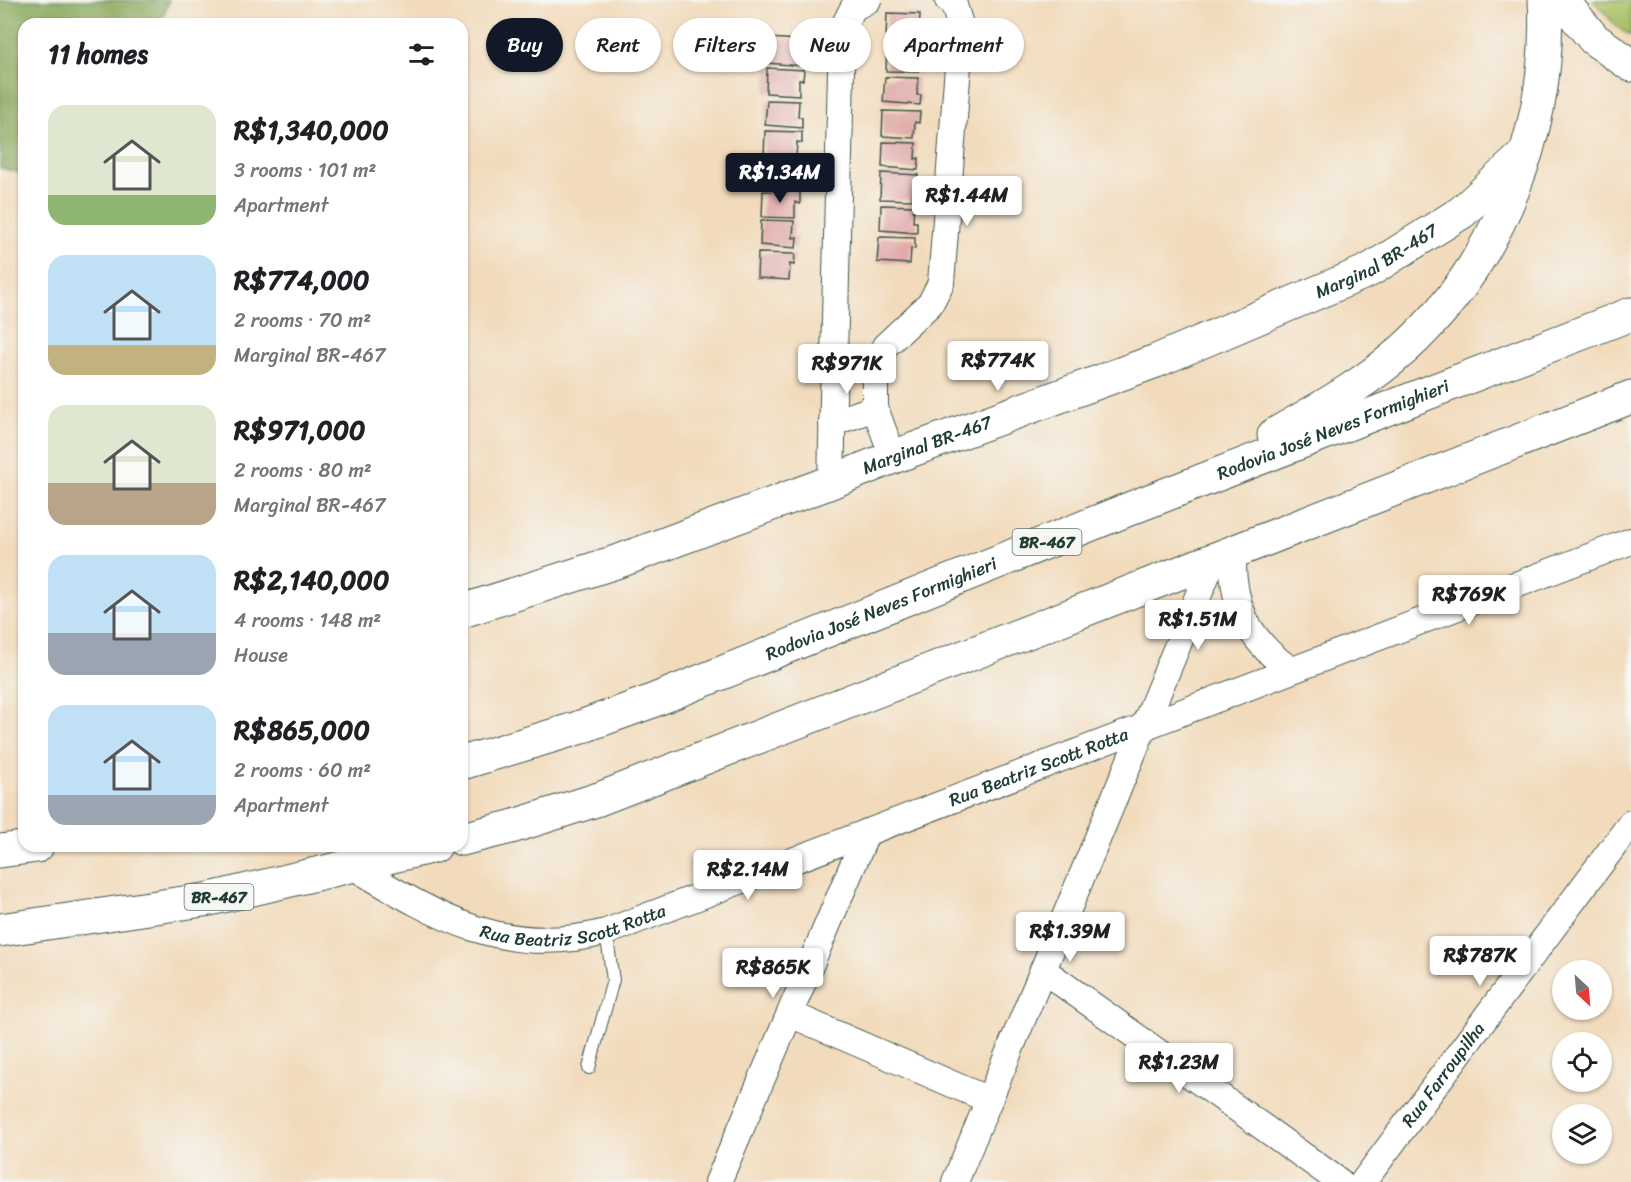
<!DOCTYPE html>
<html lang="en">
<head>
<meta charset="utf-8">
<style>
  :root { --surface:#fff; --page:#f2f2f2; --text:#202124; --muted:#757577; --accent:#111827 }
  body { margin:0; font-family:Sriracha,sans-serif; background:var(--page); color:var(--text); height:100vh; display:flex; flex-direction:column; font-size:22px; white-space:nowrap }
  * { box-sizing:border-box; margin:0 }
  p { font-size:20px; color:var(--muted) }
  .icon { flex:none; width:33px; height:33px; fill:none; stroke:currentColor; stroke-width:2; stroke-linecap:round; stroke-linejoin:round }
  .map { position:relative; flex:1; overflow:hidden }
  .sheet { position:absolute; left:18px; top:18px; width:450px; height:834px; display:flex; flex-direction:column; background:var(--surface); border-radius:18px; box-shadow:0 2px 4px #0004 }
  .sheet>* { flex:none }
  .top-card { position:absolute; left:486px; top:18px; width:570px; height:54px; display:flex; gap:12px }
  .needle { width:39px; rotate:154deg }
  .buttons { position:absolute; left:1552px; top:960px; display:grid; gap:12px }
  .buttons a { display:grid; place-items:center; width:60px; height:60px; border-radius:50%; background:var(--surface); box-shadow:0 2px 4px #0004; font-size:30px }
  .price { position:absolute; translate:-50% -51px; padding:0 14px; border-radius:6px; background:#fff; color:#222; font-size:20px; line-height:39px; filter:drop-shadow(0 2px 3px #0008) }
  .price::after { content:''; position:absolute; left:50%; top:36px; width:18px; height:14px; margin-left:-9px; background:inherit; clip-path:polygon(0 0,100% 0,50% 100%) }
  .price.current { background:var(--accent); color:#fff }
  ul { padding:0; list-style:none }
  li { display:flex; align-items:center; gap:18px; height:150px; padding:0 30px }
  li span { display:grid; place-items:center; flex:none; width:168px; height:120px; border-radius:18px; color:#555 }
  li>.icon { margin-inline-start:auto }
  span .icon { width:72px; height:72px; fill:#fffc; stroke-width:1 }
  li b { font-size:26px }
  h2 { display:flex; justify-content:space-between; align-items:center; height:72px; padding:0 30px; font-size:26px }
  .chip { padding:0 21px; border-radius:27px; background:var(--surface); box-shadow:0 2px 4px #0004; font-size:21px; line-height:54px }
  .chip.current { background:var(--accent); color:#fff }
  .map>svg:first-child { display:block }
  .green { fill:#a8bf63; stroke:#647e4c; stroke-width:1.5 }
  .forest { fill:#86a659; stroke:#527246; stroke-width:1.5 }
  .building { fill:#e0acaa }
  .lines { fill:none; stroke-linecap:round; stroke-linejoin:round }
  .service-casing { stroke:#3f5548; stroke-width:14 }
  .minor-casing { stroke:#3f5548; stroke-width:28 }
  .secondary-casing { stroke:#3f5548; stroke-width:35 }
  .primary-casing { stroke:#3f5548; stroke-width:35 }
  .motorway-casing { stroke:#3f5548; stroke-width:35 }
  .service { stroke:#fff; stroke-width:12 }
  .minor { stroke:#fff; stroke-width:26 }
  .secondary { stroke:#fff; stroke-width:33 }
  .primary { stroke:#fff; stroke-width:33 }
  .motorway { stroke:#fff; stroke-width:33 }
  .labels { text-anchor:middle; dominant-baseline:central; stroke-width:5; stroke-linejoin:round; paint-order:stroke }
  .shield { fill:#f6f6f2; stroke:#60746d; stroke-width:1.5 }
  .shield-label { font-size:16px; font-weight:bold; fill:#1f3d34 }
  .street-label { font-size:18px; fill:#1f3d34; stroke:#f6f6f2 }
</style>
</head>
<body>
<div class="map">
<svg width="1631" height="1182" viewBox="0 0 1631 1182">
  <rect width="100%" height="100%" fill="#f6f6f2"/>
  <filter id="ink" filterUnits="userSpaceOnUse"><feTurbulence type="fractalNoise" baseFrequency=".0167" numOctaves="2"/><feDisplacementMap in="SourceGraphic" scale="12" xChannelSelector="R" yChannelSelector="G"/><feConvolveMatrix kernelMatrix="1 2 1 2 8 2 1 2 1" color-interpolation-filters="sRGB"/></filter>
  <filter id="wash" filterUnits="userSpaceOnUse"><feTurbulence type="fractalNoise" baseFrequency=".008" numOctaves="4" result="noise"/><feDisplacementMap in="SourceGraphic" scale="24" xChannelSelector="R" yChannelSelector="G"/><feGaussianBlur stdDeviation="1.35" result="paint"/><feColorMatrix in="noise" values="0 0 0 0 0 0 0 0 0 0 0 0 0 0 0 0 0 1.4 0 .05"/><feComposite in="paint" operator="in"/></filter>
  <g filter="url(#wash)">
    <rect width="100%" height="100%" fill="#f2dbbc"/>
    <path class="green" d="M1593,0H1631V36L1617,27Z"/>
    <path class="forest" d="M0,0H169L161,24H24V174L0,168Z"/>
    <g id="blocks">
      <path class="building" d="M887,13L920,14L919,31H923L922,41L886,38Z
        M768,38L800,40L799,56L804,55L803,66L766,63Z
        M887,45L924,46L923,57L919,56L918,72L886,71Z
        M767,68L804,70L803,80H799V95L766,93Z
        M885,77L918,78L917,95H921L920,105L883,102Z
        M767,100L799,101L798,117H802V128L765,125Z
        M883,111L920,112L919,123L915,122L914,138L882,136Z
        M765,131L802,132V143L797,142L796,158L764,157Z
        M883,142L916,143L915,159L919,158L918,170L882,167Z
        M764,160L796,161V177H800L799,188L763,185Z
        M881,173L918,175L917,186L913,185L912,200L880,199Z
        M763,191L800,192V204L795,202V218L762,217Z
        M881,205L914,206L913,222H917V233L880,230Z
        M761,220L794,221L793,238L797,237L796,248L760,245Z
        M879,237L915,238V249L911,248L910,264L877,262Z
        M758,253L795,254L794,265L790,264L789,280L757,278Z"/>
    </g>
  </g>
  <g filter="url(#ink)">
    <use href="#blocks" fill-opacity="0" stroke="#3f5548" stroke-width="1.5"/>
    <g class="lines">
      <g class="service-casing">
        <path id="service" d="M589,1068L613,980L606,932"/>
      </g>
      <g class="minor-casing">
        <g id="minor">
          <path d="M832,423L875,408"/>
          <path d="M893,457L875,408V368L885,346L930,304L941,283L961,28L954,5L948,0"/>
          <path d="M831,482L842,30L853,8L868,0"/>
          <path d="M1233,553C1231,605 1248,640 1291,670"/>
          <path id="s1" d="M354,867C438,917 504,958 606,932L1631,541"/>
          <path d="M1043,970L1340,1182"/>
          <path d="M790,1014L989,1100"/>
          <path d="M718,1182L867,832"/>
          <path d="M955,1182L1213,560"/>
          <path id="s2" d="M1363,1182L1631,823"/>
        </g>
      </g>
      <g class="secondary-casing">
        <g id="secondary">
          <path id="s3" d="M462,611L622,560L831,482L893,457L1156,361L1370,270L1462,212L1526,153"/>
        </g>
      </g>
      <g class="primary-casing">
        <path id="primary" d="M1562,0L1594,39L1631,65"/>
      </g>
      <g class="motorway-casing">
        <g id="motorway">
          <path d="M1274,435C1319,409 1365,384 1404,349C1499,263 1552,128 1545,0"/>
          <path id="s4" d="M462,763L575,729L647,703L1139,505L1631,314"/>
          <path d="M462,839L511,827L599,799L1631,397"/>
          <path d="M0,851L37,846"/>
          <path d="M0,930L210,899L435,846"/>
        </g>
      </g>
      <use href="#service" class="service"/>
      <use href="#minor" class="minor"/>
      <use href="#secondary" class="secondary"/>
      <use href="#primary" class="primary"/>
      <use href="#motorway" class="motorway"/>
    </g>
  </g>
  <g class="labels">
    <g class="shield">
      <rect x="1012.5" y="529" width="69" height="26" rx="4.5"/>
      <rect x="184.5" y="884" width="69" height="26" rx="4.5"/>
    </g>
    <g class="shield-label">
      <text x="1047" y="542">BR-467</text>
      <text x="219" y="897">BR-467</text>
    </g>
    <g class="street-label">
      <text stroke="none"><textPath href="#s3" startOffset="980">Marginal BR-467</textPath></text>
      <text stroke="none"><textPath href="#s4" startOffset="933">Rodovia José Neves Formighieri</textPath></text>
      <text stroke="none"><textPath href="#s3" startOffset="494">Marginal BR-467</textPath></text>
      <text stroke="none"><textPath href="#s4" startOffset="447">Rodovia José Neves Formighieri</textPath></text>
      <text stroke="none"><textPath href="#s1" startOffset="732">Rua Beatriz Scott Rotta</textPath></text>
      <text stroke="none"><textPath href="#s1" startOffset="237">Rua Beatriz Scott Rotta</textPath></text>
      <text stroke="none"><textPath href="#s2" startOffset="134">Rua Farroupilha</textPath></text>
    </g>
  </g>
</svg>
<div class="buttons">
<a><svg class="needle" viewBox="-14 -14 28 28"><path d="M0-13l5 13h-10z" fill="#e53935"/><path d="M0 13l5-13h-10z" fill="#757577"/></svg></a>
<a><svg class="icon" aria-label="locate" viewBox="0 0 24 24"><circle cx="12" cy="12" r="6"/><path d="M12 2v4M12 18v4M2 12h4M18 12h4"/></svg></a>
<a><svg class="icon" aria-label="layers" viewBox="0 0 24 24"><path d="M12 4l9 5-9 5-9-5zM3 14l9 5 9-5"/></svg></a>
</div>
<b class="price current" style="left:780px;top:204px">R$1.34M</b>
<b class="price" style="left:967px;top:227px">R$1.44M</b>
<b class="price" style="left:998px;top:392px">R$774K</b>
<b class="price" style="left:847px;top:395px">R$971K</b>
<b class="price" style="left:1469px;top:626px">R$769K</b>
<b class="price" style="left:1198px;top:651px">R$1.51M</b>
<b class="price" style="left:748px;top:901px">R$2.14M</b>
<b class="price" style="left:1070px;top:963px">R$1.39M</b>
<b class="price" style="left:1480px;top:987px">R$787K</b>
<b class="price" style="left:773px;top:999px">R$865K</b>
<b class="price" style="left:1179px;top:1094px">R$1.23M</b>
<div class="top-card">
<a class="chip current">Buy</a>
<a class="chip">Rent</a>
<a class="chip">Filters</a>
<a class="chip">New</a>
<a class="chip">Apartment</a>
</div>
<section class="sheet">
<h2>11 homes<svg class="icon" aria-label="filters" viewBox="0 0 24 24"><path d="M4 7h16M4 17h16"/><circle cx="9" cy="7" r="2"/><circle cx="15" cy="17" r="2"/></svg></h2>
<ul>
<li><span style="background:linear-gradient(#dfe7d0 75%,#8fb573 0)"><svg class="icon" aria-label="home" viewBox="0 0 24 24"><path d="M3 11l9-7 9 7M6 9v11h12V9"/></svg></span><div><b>R$1,340,000</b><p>3 rooms · 101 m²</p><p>Apartment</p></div></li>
<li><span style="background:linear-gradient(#bfe0f5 75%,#c2b280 0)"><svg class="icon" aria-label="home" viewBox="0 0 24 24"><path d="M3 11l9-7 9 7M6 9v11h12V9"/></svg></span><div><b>R$774,000</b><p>2 rooms · 70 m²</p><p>Marginal BR-467</p></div></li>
<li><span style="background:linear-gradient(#dfe7d0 65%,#b9a48a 0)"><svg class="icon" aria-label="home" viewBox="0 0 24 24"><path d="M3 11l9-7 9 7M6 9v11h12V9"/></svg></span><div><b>R$971,000</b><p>2 rooms · 80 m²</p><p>Marginal BR-467</p></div></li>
<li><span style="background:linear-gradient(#bfe0f5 65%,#9aa5b1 0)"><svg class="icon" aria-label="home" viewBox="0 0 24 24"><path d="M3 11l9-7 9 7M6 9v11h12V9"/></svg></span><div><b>R$2,140,000</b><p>4 rooms · 148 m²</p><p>House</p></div></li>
<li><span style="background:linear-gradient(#bfe0f5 75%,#9aa5b1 0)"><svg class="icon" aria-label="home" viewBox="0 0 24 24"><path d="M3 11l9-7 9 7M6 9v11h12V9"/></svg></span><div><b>R$865,000</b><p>2 rooms · 60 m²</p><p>Apartment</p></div></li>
</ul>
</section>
</div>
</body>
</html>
